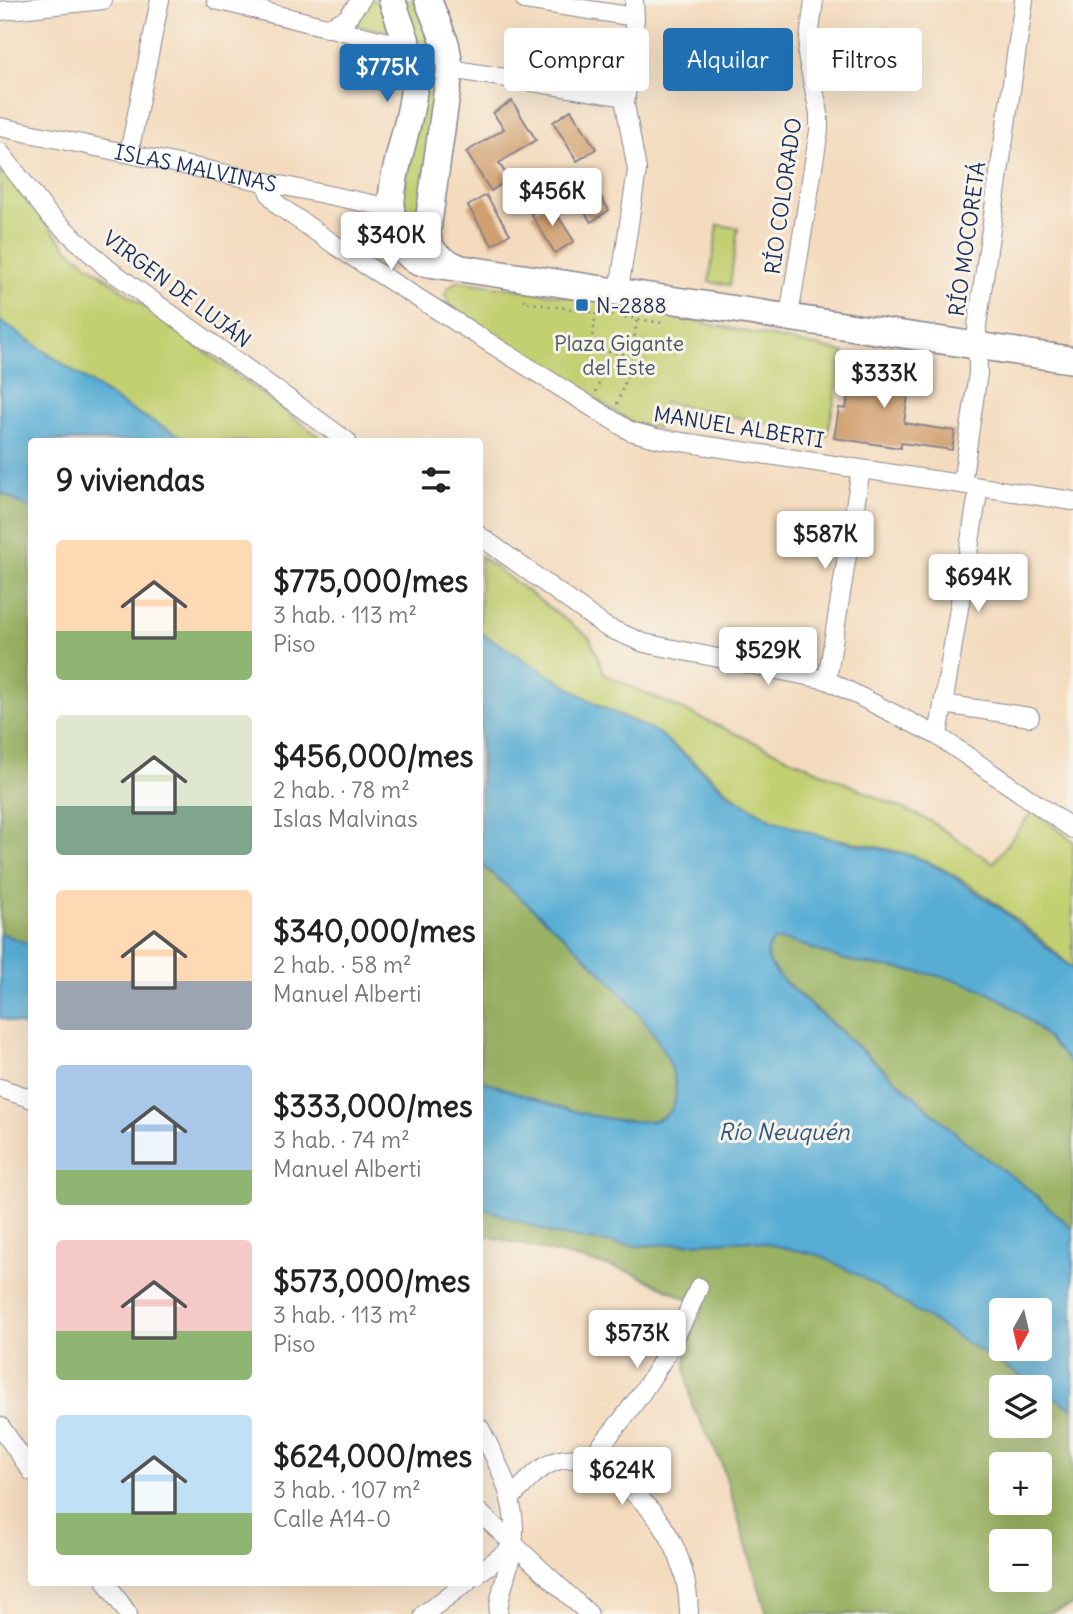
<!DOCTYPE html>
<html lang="es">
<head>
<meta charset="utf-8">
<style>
  :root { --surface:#fff; --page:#f2f2f2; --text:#222; --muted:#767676; --accent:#1f6fb2 }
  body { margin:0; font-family:Delius,sans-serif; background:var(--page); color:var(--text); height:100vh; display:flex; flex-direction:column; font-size:26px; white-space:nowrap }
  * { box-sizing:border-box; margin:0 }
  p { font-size:23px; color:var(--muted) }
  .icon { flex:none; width:38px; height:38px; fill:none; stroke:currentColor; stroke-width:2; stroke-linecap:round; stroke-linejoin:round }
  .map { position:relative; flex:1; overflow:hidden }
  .sheet { position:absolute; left:28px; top:438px; width:455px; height:1148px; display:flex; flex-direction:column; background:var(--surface); border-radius:7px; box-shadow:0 7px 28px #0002 }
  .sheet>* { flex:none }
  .guide { position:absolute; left:504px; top:28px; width:464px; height:63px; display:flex; gap:14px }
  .needle { width:46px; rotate:188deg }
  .buttons { position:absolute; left:989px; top:1298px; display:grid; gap:14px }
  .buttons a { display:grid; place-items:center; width:63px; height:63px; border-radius:7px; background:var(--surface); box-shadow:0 7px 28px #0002; font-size:35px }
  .price { position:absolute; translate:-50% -60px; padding:0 16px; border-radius:7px; background:#fff; color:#222; font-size:23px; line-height:46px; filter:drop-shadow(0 2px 4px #0008) }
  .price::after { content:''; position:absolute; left:50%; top:42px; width:21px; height:16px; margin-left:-10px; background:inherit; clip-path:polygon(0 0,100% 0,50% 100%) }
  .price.active { background:var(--accent); color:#fff }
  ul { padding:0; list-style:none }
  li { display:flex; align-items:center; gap:21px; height:175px; padding:0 28px }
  li span { display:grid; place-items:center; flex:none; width:196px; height:140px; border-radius:7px; color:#555 }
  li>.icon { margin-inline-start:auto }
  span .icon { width:84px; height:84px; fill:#fffc; stroke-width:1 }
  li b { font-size:30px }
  h2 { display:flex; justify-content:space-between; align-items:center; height:84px; padding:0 28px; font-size:30px }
  .pill { padding:0 24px; border-radius:7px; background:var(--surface); box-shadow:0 7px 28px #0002; font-size:24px; line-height:63px }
  .pill.active { background:var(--accent); color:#fff }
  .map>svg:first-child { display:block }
  .green { fill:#c3d072; stroke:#6f8068; stroke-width:2 }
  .forest { fill:#9ab264; stroke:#5a7061; stroke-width:2; fill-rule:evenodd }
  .water { fill:#59add5; stroke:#3a6e9a; stroke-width:2; fill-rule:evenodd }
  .building { fill:#d2a070 }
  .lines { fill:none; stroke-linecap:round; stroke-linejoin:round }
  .street-casing { stroke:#88858e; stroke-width:20 }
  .secondary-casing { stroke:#88858e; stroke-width:29 }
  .path { stroke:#88858e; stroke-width:2.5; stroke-dasharray:2 5; stroke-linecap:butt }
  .street { stroke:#fff; stroke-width:18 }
  .secondary { stroke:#fff; stroke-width:26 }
  .poi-dot { fill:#1f6fb2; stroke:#f7f3e8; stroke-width:2.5 }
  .labels { text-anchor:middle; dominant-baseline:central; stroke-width:6; stroke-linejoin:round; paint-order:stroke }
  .street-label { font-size:21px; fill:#1b2f5e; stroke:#f7f3e8 }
  .poi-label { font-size:21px; fill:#1b2f5e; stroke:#f7f3e8; text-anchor:start }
  .park-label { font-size:21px; fill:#455763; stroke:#f7f3e8 }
  .water-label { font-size:23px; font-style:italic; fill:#2e5582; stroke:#f7f3e8 }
</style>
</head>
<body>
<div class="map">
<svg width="1073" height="1614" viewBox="0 0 1073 1614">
  <rect width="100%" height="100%" fill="#f7f3e8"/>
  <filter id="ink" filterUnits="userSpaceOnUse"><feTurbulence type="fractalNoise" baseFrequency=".0143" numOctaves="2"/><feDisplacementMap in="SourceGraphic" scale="14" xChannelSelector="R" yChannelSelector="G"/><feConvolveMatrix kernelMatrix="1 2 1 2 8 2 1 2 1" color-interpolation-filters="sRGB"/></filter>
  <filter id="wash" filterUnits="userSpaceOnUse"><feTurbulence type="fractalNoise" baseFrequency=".00686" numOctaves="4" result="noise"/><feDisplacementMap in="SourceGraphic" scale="28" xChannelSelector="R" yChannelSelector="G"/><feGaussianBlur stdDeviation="1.57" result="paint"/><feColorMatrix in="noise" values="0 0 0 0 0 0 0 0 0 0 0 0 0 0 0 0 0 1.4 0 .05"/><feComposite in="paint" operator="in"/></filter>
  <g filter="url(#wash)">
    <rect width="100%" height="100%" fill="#f4dbbe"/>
    <path class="green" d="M368,0H382L389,31L356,26Z
      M401,0H420L441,53L426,256L399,227L421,85Z
      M0,169L69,250L325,441H189L128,408L0,321Z
      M718,225L738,228L730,285L709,282Z
      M458,281L686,313L685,319L844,352L827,436L664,402L658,428L634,424L450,306L445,295L449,287Z
      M480,556L590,638L605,675L930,821L993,863L1033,811L1073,841V969C1035,932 963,872 913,856C867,841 818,840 774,821C738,805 715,778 685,754C659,733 627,720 597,704C556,683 519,655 480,632Z"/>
    <path class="forest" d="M0,492L31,509V945L0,933Z
      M480,863C527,905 689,1031 675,1099C672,1115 660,1121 645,1121C594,1124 527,1096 480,1080Z
      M775,940C798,941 820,953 842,959C885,969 932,970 974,986C1014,1002 1046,1034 1073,1067V1229L1022,1184L976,1151L778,975C770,964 760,950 775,940Z
      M480,1207L557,1235L635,1246L750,1240L819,1255L860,1275L1073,1409V1605L1045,1614H767L721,1462L692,1405L686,1371L687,1339L704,1307L631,1272L480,1234ZM1001,1388H1040V1426H1001ZM1001,1465H1040V1503H1001ZM1001,1542H1040V1580H1001Z"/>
    <path class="water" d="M0,321L128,408L189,441H32L31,509L0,492Z
      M480,632L598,705L659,733L727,793L773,820L823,837L915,856L945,871L1002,910L1073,969V1067C1046,1034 1014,1002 974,986C932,970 885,969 842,959C820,953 798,940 775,940C750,957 791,987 804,1000L976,1151L1022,1184L1073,1229V1409L860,1276L819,1255L750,1240L635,1246L557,1235L480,1207V1080C527,1096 594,1124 645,1121C660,1121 672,1115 675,1099C689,1031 527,905 480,863ZM1001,1311H1040V1349H1001Z
      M0,933L31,945V1028L0,1018Z"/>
    <g id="blocks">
      <path class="building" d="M512,101L536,140L499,163L509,179L491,191L466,152L504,129L493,113Z
        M571,110L596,149L577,161L553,122Z
        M584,172L609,210L591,222L566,183Z
        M486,195L510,234L492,245L468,206Z
        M549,202L574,241L555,253L531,214Z
        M853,360L912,368L904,423L955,431L952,450L901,443V448L834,438L839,408L846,409Z"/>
    </g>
  </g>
  <g filter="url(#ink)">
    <use href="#blocks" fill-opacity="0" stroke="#88858e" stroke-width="2"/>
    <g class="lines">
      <g class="street-casing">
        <g id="street">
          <path d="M216,0L408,47"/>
          <path d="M525,0L635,17"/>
          <path d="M0,11L103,0"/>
          <path d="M326,28L346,19L361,0"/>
          <path d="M450,69L626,97"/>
          <path id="s1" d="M0,127L391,208"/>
          <path d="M0,152L48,214L107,268L347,441"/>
          <path d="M129,153L160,0"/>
          <path d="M267,182L269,193L279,206L351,256L630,431L656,438L1073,501"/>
          <path d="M619,291L637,170L625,104L635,18L634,0"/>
          <path d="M789,316L819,131V113L807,55L814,0"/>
          <path d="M962,484L978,373L977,326L1024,0"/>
          <path d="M480,536L606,627L644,643L827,680L938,736L1073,829"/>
          <path d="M827,680L861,469"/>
          <path d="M943,704L1030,717"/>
          <path d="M938,736L979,487"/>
          <path d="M0,1088L32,1099"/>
          <path d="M0,1426L32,1472"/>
          <path d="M480,1428C499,1464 519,1504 513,1545C510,1569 499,1590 498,1614"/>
          <path d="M588,1460C638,1405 670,1355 699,1287"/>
          <path d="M510,1499C525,1484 539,1465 560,1460C581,1455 594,1464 610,1475C660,1508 688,1553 689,1614"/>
          <path d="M480,1513L589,1614"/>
          <path d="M480,1572L513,1547"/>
          <path d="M106,1582L128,1614"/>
          <path d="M424,1614L467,1582"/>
        </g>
      </g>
      <g class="secondary-casing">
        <path id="secondary" d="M392,0C400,25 413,52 414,78C416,132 359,227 418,262L1073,360
          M428,0L446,45L450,69L427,233C429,253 440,260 458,267"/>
      </g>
      <path class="path" d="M525,299L524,302L663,323
        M596,313L592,343L602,351L632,355
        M596,392L610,352
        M617,404L630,368L637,319"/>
      <use href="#street" class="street"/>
      <use href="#secondary" class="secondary"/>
    </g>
  </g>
  <rect class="poi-dot" x="575" y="298" width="14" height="14" rx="3.5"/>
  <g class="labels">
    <g class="street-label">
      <text stroke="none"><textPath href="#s1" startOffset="200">ISLAS MALVINAS</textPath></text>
      <text transform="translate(783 196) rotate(-82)">RÍO COLORADO</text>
      <text transform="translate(967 239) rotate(-82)">RÍO MOCORETÁ</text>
      <text transform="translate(177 289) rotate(37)">VIRGEN DE LUJÁN</text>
      <text transform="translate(739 427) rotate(9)">MANUEL ALBERTI</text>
    </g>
    <g class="poi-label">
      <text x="596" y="305">N-2888</text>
    </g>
    <g class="park-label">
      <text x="619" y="343">Plaza Gigante<tspan x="619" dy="24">del Este</tspan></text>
    </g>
    <g class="water-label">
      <text x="784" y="1131">Río Neuquén</text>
    </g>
  </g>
</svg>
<div class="buttons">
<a><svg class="needle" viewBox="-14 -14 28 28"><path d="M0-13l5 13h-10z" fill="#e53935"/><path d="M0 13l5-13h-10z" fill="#767676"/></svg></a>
<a><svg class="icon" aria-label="layers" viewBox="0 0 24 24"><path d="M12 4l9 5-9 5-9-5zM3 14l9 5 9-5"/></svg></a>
<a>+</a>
<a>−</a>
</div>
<b class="price active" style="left:387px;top:104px">$775K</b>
<b class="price" style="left:552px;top:228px">$456K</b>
<b class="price" style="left:391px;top:272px">$340K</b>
<b class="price" style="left:884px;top:410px">$333K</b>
<b class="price" style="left:825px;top:571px">$587K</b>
<b class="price" style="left:978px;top:614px">$694K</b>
<b class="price" style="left:768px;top:687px">$529K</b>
<b class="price" style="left:637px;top:1370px">$573K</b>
<b class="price" style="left:622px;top:1507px">$624K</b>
<div class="guide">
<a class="pill">Comprar</a>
<a class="pill active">Alquilar</a>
<a class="pill">Filtros</a>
</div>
<section class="sheet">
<h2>9 viviendas<svg class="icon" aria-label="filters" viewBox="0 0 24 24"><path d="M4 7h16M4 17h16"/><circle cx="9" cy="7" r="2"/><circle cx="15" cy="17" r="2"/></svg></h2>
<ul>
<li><span style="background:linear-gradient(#ffd9b3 65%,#8fb573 0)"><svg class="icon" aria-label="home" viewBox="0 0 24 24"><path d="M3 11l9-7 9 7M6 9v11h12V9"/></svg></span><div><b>$775,000/mes</b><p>3 hab. · 113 m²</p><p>Piso</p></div></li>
<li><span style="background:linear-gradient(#dfe7d0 65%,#7fa58c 0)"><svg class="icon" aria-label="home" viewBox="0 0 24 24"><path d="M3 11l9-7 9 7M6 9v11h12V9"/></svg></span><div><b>$456,000/mes</b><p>2 hab. · 78 m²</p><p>Islas Malvinas</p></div></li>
<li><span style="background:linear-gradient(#ffd9b3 65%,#9aa5b1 0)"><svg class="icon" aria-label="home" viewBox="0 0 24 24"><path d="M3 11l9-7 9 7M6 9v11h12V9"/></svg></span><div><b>$340,000/mes</b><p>2 hab. · 58 m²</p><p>Manuel Alberti</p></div></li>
<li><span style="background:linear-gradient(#a9c7e8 75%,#8fb573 0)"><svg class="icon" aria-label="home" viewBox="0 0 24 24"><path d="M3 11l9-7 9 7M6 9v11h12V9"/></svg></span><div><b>$333,000/mes</b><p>3 hab. · 74 m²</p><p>Manuel Alberti</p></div></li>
<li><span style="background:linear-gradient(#f6c9c9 65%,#8fb573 0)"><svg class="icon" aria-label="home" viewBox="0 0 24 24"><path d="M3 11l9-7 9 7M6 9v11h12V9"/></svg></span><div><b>$573,000/mes</b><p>3 hab. · 113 m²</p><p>Piso</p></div></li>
<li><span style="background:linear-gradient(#bfe0f5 70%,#8fb573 0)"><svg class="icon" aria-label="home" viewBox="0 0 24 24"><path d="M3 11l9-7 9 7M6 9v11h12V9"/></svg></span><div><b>$624,000/mes</b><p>3 hab. · 107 m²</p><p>Calle A14-0</p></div></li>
</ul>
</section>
</div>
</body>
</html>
